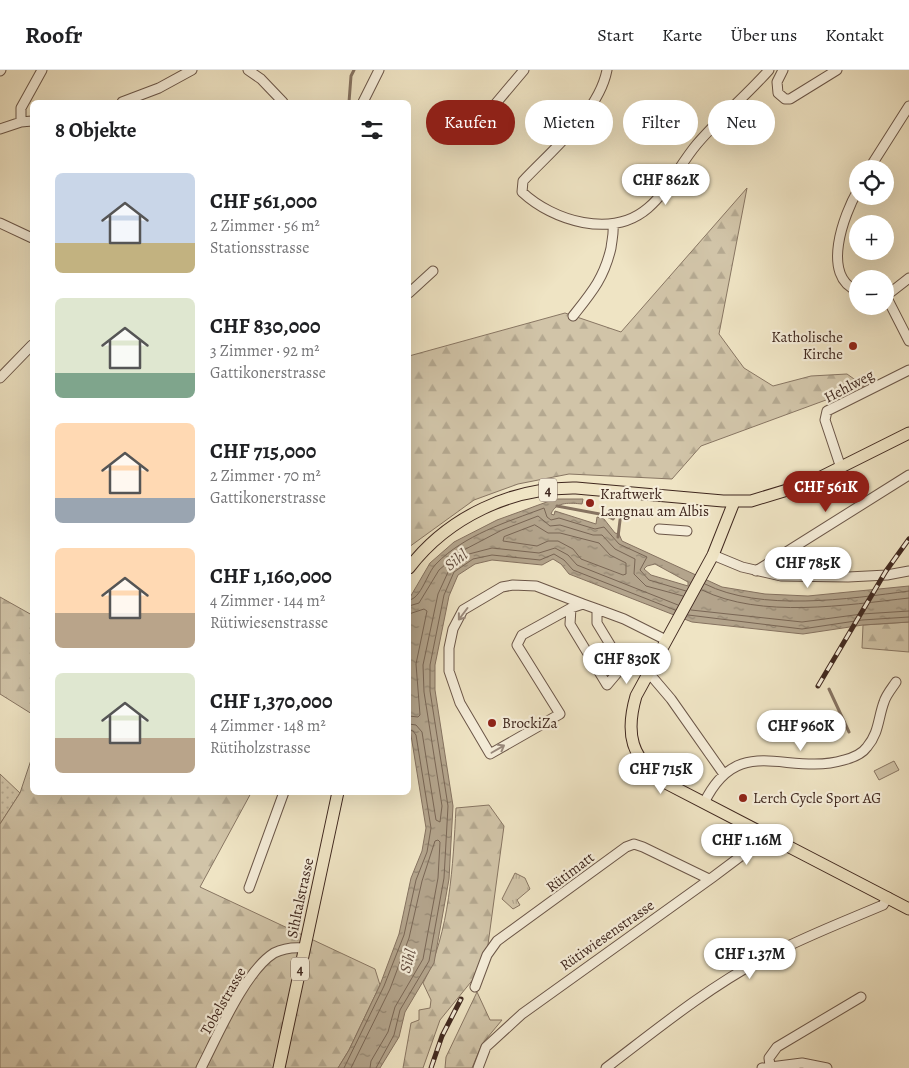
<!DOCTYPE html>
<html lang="de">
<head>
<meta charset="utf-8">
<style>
  :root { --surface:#fff; --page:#f2f2f2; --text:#202124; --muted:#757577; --line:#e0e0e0; --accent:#8f2418 }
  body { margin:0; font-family:Alegreya,serif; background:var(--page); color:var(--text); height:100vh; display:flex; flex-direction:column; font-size:19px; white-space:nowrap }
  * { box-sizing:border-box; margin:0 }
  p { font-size:16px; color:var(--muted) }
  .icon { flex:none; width:28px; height:28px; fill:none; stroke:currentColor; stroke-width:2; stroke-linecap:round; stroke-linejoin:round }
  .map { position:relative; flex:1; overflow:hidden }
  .drawer { position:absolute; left:30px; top:30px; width:381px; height:695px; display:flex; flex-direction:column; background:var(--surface); border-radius:8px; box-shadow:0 5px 20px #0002 }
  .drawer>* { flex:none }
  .hud { position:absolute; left:426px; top:30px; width:408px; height:45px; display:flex; gap:10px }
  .controls { position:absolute; left:849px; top:90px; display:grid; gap:10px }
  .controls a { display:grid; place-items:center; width:45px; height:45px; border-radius:50%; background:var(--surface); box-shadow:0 5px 20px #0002; font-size:25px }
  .price { position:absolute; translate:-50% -42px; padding:0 11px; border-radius:18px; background:#fff; color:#222; font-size:16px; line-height:32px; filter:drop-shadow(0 1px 2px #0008) }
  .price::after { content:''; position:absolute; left:50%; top:30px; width:15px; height:11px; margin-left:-8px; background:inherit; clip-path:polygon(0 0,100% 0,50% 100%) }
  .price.selected { background:var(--accent); color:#fff }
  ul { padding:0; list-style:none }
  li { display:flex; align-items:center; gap:15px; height:125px; padding:0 25px }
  li span { display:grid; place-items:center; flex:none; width:140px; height:100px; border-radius:8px; color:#555 }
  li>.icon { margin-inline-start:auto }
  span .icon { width:60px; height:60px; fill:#fffc; stroke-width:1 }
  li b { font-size:21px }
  h2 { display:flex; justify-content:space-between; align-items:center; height:60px; padding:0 25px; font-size:21px }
  .pill { padding:0 18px; border-radius:22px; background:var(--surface); box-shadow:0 5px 20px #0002; font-size:18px; line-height:45px }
  .pill.selected { background:var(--accent); color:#fff }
  header { display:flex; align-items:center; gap:30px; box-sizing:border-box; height:70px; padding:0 25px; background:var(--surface); border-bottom:1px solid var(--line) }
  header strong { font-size:24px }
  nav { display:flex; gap:28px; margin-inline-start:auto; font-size:18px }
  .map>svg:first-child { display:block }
  .grass { fill:url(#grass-dots); stroke:#887663 }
  .forest { fill:url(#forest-firs); stroke:#887663 }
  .park { fill:url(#park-tufts); stroke:#887663 }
  .pitch { fill:#d1c4a8; stroke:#887663 }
  .water { fill:url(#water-ripples); stroke:#857260; fill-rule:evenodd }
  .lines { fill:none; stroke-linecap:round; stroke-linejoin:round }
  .shore { stroke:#796655; stroke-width:1 }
  .stream { stroke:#857260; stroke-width:3 }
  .minor-casing { stroke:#6b5648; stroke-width:11 }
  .major-casing { stroke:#3f271e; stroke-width:13 }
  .minor { stroke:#f5edd9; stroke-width:9 }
  .major { stroke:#efe4c4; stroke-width:11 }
  .rail-casing { stroke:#3f271e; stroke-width:5 }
  .rail { stroke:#f5edd9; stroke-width:3; stroke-dasharray:9; stroke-linecap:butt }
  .oneway { stroke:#9a8a7c }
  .poi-dot { fill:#8f2418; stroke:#f5edd9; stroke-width:2 }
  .labels { text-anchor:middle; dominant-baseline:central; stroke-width:4.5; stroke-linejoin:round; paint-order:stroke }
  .shield { fill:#f5edd9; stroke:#766256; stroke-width:1 }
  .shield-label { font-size:14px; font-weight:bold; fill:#3f271e }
  .poi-label { font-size:15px; fill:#3f271e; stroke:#f5edd9; text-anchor:start }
  .street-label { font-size:15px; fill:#3f271e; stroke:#f5edd9 }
  .water-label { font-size:16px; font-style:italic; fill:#624c3f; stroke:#f5edd9 }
</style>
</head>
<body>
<header>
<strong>Roofr</strong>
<nav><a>Start</a><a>Karte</a><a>Über uns</a><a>Kontakt</a></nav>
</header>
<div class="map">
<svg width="909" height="998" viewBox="0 0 909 998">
  <defs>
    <pattern id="grass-dots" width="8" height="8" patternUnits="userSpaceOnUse" patternTransform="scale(1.25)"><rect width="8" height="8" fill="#d1c4a8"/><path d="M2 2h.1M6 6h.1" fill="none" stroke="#b4a890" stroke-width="1.8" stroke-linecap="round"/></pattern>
    <pattern id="forest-firs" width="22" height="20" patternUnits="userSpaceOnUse" patternTransform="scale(1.25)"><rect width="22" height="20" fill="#d1c4a8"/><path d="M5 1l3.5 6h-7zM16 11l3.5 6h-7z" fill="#b4a890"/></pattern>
    <pattern id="park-tufts" width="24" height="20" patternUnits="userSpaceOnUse" patternTransform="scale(1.25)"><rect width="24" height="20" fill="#d1c4a8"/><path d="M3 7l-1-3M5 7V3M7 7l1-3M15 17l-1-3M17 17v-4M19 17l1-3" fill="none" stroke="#b4a890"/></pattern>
    <pattern id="water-ripples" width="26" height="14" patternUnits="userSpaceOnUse" patternTransform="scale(1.25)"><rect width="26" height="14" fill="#b3a48c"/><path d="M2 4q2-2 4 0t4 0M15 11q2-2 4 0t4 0" fill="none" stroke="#938672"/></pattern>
  </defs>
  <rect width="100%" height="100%" fill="#efe4c4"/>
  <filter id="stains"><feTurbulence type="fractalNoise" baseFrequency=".004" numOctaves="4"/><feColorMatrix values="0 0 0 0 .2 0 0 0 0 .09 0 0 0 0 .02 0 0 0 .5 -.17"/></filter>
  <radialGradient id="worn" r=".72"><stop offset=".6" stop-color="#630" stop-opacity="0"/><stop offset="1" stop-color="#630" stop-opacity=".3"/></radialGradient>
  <path class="grass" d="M0,704L20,723L0,754Z"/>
  <path class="forest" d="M747,118L719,264L744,298L773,316L811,306L847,304L864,316L701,376L672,409L569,404L518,414L474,430L409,477V286L565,243L621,262Z
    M0,527L32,545V644L0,624Z
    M909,552V582L862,578L863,555Z
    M32,687V722L251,723L200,817L375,899L380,915L349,980L338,998H0V754L20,723Z
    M489,735L504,756L487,882L475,907L440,950L423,998H403L411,953L419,950V940L430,938L431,930L423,913C450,863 453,794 456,738Z
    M477,922L490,950H502L482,974L472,998H445L446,987Z"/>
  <path class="park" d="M515,803L525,808L530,819L517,830L520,835L513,839L502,829Z"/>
  <path class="pitch" d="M894,691L899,700L879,710L874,701Z"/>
  <path class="water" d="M555,429H583L582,434C571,433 556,431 551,444L554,445L555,441L596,454L597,447L604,449L615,463L619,464L622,471L722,517L765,524L808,526L909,516V552L863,555L803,564L692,552L569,504L561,494L553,489L542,495L492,490L475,494L458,505L449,526L435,595V620L453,736L449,809L434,893L405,942L399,967L380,998H338L349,980L380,915L399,864L411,808L422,781L426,758L409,653V529L430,493L454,472L497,450ZM655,494L688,512V516L651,505L644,499L647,496Z"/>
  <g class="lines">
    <path class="shore" d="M535,455L548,463H560L599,473L610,485L626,493V504L623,505L581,489L573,479L558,471H548L537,476L503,471L504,467Z
      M705,514C760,542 849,529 909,521
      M702,520C761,549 846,535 909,528
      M409,530C421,529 427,503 436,494C464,465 507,452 544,438L547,447L551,450L559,448L595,459L604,457L619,474L647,487L640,500L649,510L686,521
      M409,536L419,533L439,500L460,482L502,460L538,446L550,456L560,455L593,465H602L615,479L635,489L634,504L646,516L683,526
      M691,540L802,552L862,544L909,541
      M409,544L424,539L427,541L416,594L420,645L418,647L409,646
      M688,545L802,559L862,550L909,547
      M409,654L416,655L422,662L436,750L440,752L442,736L424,622L423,595L438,524L449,500L469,484L492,478L539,483L555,478L568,485L577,495L678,535
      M344,998L384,916L404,865L416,810L427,782L431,758L416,665L413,661L409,660
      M351,998L390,919L409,868L422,811L435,771L438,770L440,772L438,808L423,889L395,937L388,962L371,991L370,998
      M376,998L394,965L400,940L429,891L444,808L448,736L430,621V595L444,525L454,502L473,489L492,485L540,490L554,484L564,490L573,500L675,540"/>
    <path class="stream" d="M349,32L351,6L354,0
      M557,436L605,445L613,449L615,446L611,440L621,442L618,467
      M829,619L849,662"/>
    <g class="minor-casing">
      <path id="minor" d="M248,0L261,9L283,32
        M607,0C599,42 551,81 523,111L522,122C553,151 612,169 648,138C668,121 680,94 697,74C719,48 746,26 769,0
        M783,0L777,12L778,23L785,29H790L837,0
        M0,1L1,0
        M122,32L159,18L192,0
        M363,32L379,0
        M481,51L524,0
        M21,52V38L42,0
        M0,59L21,52L32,51
        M869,99L909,36
        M858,120C844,144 820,207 858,221
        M0,153L32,168
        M409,223L433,201
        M886,226L909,271
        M886,226L909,208
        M573,246C592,222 604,208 611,178C612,169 614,163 613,154
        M0,308L32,275
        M841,398L825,350L827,341L909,300
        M659,459L687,461
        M713,485L742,497L781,506L848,507L887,505L909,501
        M756,501L909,405
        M571,538L522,565L517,575L560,644L490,684L460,633L449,601V578L453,559L463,540L502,517L513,515L536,516L583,534
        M597,539L583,534L571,538L570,554L607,615L623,596L597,553V539L624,549L666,570
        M648,602L671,629L723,703
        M704,733C739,661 787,707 844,690C852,688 862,684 867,677C879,663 878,648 884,632C886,625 892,618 896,612
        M249,818L284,722
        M475,917L487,885L497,871L626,777L634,774L643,777L709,809
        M770,996L769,988L777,977L861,927
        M201,998C217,967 245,901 274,883C284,878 293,877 304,878
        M478,998L486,977L522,944L713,807L757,774L764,765
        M606,998C656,960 706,919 762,889C801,868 843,852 883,835L888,827
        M762,998L802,993L827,998"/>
    </g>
    <g class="major-casing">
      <path id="major" d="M734,432L713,485L636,626C625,664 631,688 664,712L909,839
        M409,498C448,447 512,417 576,418L723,431H751L807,414L909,363
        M279,998L338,722"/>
    </g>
    <use href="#minor" class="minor"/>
    <use href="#major" class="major"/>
    <g class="rail-casing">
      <path id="rail" d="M818,616L886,501L909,469
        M431,998L442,966L461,929"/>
    </g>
    <use href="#rail" class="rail"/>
  </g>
  <defs><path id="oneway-shaft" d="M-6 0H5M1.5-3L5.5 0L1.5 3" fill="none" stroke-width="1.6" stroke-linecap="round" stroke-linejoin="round" transform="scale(1.25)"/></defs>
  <g class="oneway">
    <use href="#oneway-shaft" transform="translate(463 544) rotate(127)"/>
    <use href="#oneway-shaft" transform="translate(498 679) rotate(-30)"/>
  </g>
  <g class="poi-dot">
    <circle cx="853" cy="276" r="5"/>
    <circle cx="590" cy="433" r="5"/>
    <circle cx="492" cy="653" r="5"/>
    <circle cx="743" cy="728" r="5"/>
  </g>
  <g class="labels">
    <g class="shield">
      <rect x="539" y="408.5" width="18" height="23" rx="4"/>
      <rect x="291" y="887.5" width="18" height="23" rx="4"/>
    </g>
    <g class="shield-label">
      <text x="548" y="420">4</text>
      <text x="300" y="899">4</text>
    </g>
    <g class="poi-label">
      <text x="843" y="267" text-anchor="end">Katholische<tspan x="843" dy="17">Kirche</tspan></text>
      <text x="600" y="424">Kraftwerk<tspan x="600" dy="17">Langnau am Albis</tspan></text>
      <text x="502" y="653">BrockiZa</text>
      <text x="753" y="728">Lerch Cycle Sport AG</text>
    </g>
    <g class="street-label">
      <text transform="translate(849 316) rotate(-28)">Hehlweg</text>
      <text transform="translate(570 802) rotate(-37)">Rütimatt</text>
      <text transform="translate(300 828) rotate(-78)">Sihltalstrasse</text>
      <text transform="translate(607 865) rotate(-35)">Rütiwiesenstrasse</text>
      <text transform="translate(223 931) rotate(-60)">Tobelstrasse</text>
    </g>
    <g class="water-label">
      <text transform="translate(456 490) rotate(-37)">Sihl</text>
      <text transform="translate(408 891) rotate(-74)">Sihl</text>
    </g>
  </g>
  <rect width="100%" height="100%" filter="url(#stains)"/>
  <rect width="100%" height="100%" fill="url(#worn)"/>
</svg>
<div class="controls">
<a><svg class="icon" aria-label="locate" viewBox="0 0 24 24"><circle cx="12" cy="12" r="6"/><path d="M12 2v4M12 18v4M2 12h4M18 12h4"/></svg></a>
<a>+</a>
<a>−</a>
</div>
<b class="price" style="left:666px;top:136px">CHF 862K</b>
<b class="price selected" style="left:826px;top:443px">CHF 561K</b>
<b class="price" style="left:808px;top:519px">CHF 785K</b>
<b class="price" style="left:627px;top:615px">CHF 830K</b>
<b class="price" style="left:801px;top:682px">CHF 960K</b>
<b class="price" style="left:661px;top:725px">CHF 715K</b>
<b class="price" style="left:747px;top:796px">CHF 1.16M</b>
<b class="price" style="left:750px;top:910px">CHF 1.37M</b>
<div class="hud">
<a class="pill selected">Kaufen</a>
<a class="pill">Mieten</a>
<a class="pill">Filter</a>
<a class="pill">Neu</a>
</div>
<section class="drawer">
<h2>8 Objekte<svg class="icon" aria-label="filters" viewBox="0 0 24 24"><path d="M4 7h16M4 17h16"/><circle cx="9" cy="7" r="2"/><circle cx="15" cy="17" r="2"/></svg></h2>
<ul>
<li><span style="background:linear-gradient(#c9d6e8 70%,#c2b280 0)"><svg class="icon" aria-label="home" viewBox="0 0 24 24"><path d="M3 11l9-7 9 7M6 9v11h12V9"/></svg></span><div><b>CHF 561,000</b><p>2 Zimmer · 56 m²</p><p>Stationsstrasse</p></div></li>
<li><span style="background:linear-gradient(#dfe7d0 75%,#7fa58c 0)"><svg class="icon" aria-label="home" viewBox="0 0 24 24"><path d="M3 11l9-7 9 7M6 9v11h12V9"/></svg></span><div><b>CHF 830,000</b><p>3 Zimmer · 92 m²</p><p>Gattikonerstrasse</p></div></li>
<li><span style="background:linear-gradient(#ffd9b3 75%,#9aa5b1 0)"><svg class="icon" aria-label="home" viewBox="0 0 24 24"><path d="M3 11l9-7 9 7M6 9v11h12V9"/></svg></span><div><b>CHF 715,000</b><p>2 Zimmer · 70 m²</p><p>Gattikonerstrasse</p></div></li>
<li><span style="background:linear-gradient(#ffd9b3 65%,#b9a48a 0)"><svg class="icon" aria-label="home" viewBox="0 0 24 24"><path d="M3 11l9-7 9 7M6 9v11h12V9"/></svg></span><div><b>CHF 1,160,000</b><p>4 Zimmer · 144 m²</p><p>Rütiwiesenstrasse</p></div></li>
<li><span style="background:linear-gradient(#dfe7d0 65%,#b9a48a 0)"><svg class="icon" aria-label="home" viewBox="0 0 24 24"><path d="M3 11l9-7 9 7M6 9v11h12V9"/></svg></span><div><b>CHF 1,370,000</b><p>4 Zimmer · 148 m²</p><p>Rütiholzstrasse</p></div></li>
</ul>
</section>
</div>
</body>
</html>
